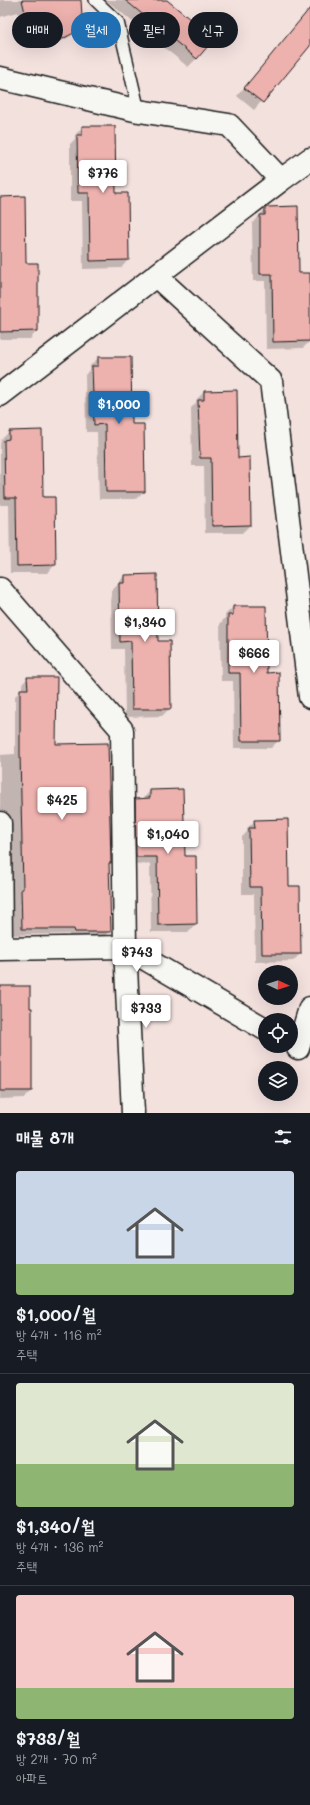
<!DOCTYPE html>
<html lang="ko">
<head>
<meta charset="utf-8">
<style>
  :root { --surface:#171b24; --page:#20242c; --text:#f1f3f6; --muted:#9ea1a6; --line:#363941; --accent:#1f6fb2 }
  body { margin:0; font-family:Mali,"Poor Story",sans-serif; background:var(--page); color:var(--text); height:100vh; display:flex; flex-direction:column; font-size:15px; white-space:nowrap }
  * { box-sizing:border-box; margin:0 }
  p { font-size:13px; color:var(--muted) }
  .icon { flex:none; width:22px; height:22px; fill:none; stroke:currentColor; stroke-width:2; stroke-linecap:round; stroke-linejoin:round }
  .map { position:relative; height:1113px; overflow:hidden }
  .drawer { display:flex; flex-direction:column; background:var(--surface); flex:1 }
  .drawer>* { flex:none }
  .banner { position:absolute; left:12px; top:12px; width:286px; height:36px; display:flex; gap:8px }
  .needle { width:26px; rotate:93deg }
  .controls { position:absolute; left:258px; top:965px; display:grid; gap:8px }
  .controls a { display:grid; place-items:center; width:40px; height:40px; border-radius:50%; background:var(--surface); box-shadow:0 4px 16px #0002; font-size:20px }
  .price { position:absolute; translate:-50% -34px; padding:0 9px; border-radius:4px; background:#fff; color:#222; font-size:13px; line-height:26px; filter:drop-shadow(0 1px 2px #0008) }
  .price::after { content:''; position:absolute; left:50%; top:24px; width:12px; height:9px; margin-left:-6px; background:inherit; clip-path:polygon(0 0,100% 0,50% 100%) }
  .price.on { background:var(--accent); color:#fff }
  ul { padding:0; list-style:none }
  li { display:grid; align-content:center; gap:8px; height:212px; padding:0 16px }
  li+li { border-top:1px solid var(--line) }
  li span { display:grid; place-items:center; height:124px; border-radius:4px; color:#555 }
  li>.icon { margin-inline-start:auto }
  span .icon { width:72px; height:72px; fill:#fffc; stroke-width:1 }
  li b { font-size:17px }
  h2 { display:flex; justify-content:space-between; align-items:center; height:48px; padding:0 16px; font-size:17px }
  .chip { padding:0 14px; border-radius:18px; background:var(--surface); box-shadow:0 4px 16px #0002; font-size:14px; line-height:36px }
  .chip.on { background:var(--accent); color:#fff }
  .map>svg:first-child { display:block }
  .shadow { fill:#0003 }
  .building { fill:#edb1ae; stroke:#1c1c1c }
  .lines { fill:none; stroke-linecap:round; stroke-linejoin:round }
  .lane-casing { stroke:#1c1c1c; stroke-width:14 }
  .street-casing { stroke:#1c1c1c; stroke-width:25 }
  .lane { stroke:#f6f6f2; stroke-width:11 }
  .street { stroke:#f6f6f2; stroke-width:22 }
</style>
</head>
<body>
<div class="map">
<svg width="310" height="1113" viewBox="0 0 310 1113">
  <rect width="100%" height="100%" fill="#f3e1de"/>
  <filter id="ink" filterUnits="userSpaceOnUse"><feTurbulence type="fractalNoise" baseFrequency=".025" numOctaves="2"/><feDisplacementMap in="SourceGraphic" scale="8" xChannelSelector="R" yChannelSelector="G"/><feConvolveMatrix kernelMatrix="1 2 1 2 8 2 1 2 1" color-interpolation-filters="sRGB"/></filter>
  <g filter="url(#ink)">
    <path class="shadow" d="M0,0H77L73,32L67,38L52,46H43L35,44L28,39L23,32L18,12L0,17Z
      M106,0H165L197,58L188,67Z
      M310,8V45L254,110L237,96Z
      M83,127L115,194H127L128,260L121,268L83,269L82,201H70V144L75,139V135Z
      M0,198L25,264L37,331L30,339H0Z
      M265,209L298,274H310V341L303,348L266,349L265,281H253L252,224Z
      M98,358L131,425L144,491L136,499H99L97,432H86L85,375L90,369V366Z
      M236,391L237,459L249,458L250,525L242,533H205L204,466H192L191,408L196,403V400L204,392Z
      M9,432L42,498L55,565L47,573H10L9,505H0V445L1,440Z
      M124,576L157,642L170,708L162,716L125,717L124,649H112L111,592Z
      M233,607L266,674L279,740L271,748H234L233,681H221L220,624L225,618V615Z
      M28,678L55,745L110,862L108,864L110,931L104,937L69,938V934L8,935L0,818V755L15,754V696L22,690V684Z
      M150,791L184,857L196,924L188,932H151L150,864L129,865L128,807L136,800L143,799Z
      M255,821L288,887L300,954L293,961L255,962L254,894H242V837L247,832V828Z
      M0,987L31,1091L24,1098L0,1099Z"/>
    <path class="building" d="M22,0H81L82,16L80,25L74,33L58,41H50L41,38L34,33L28,25Z
      M125,0H167L214,39L197,59Z
      M310,8V46L263,103L244,88Z
      M82,126H115L116,193H128L129,260L90,261L89,193H78L77,135H82Z
      M25,196L26,263H38V331L0,332V197Z
      M298,206L299,273H310V341L273,342L272,274H260V215H265V208L267,207Z
      M98,357H131L132,424H144L145,492H106L105,424L94,425L92,366H98Z
      M237,390L238,458L250,457L251,525L212,526L211,458H200L198,400H204V391Z
      M42,430L43,497H55L56,565L17,566L16,498H5L4,440L9,439V431Z
      M157,574L158,641H170L171,709H132L131,641L120,642L119,583H124V575Z
      M233,606H266L267,673L279,672L280,741H241L240,673H228V615H233Z
      M27,677H57L56,744L108,743L111,863H109L111,932H75L74,929H22L21,889H23L20,753V689H28Z
      M183,789L185,856H196L197,924L158,925L157,857H136L135,799L150,798V790Z
      M288,819L289,886H300L301,954H262L261,887H250L249,828H255L254,820Z
      M0,986H30V1008H32V1091H0Z"/>
    <g class="lines">
      <g class="lane-casing">
        <path id="lane" d="M95,0L118,22L139,111"/>
      </g>
      <g class="street-casing">
        <path id="street" d="M0,78L139,111L229,125L281,180L0,395
          M281,180L310,159
          M156,276L271,381L310,697
          M0,589L122,730L125,947L133,1113
          M0,823L1,949
          M0,949L125,947L265,1029
          M298,1048L310,1008"/>
      </g>
      <use href="#lane" class="lane"/>
      <use href="#street" class="street"/>
    </g>
  </g>
</svg>
<div class="controls">
<a><svg class="needle" viewBox="-14 -14 28 28"><path d="M0-13l5 13h-10z" fill="#e53935"/><path d="M0 13l5-13h-10z" fill="#9ea1a6"/></svg></a>
<a><svg class="icon" aria-label="locate" viewBox="0 0 24 24"><circle cx="12" cy="12" r="6"/><path d="M12 2v4M12 18v4M2 12h4M18 12h4"/></svg></a>
<a><svg class="icon" aria-label="layers" viewBox="0 0 24 24"><path d="M12 4l9 5-9 5-9-5zM3 14l9 5 9-5"/></svg></a>
</div>
<b class="price" style="left:103px;top:194px">$776</b>
<b class="price on" style="left:119px;top:425px">$1,000</b>
<b class="price" style="left:145px;top:643px">$1,340</b>
<b class="price" style="left:254px;top:674px">$666</b>
<b class="price" style="left:62px;top:821px">$425</b>
<b class="price" style="left:168px;top:855px">$1,040</b>
<b class="price" style="left:137px;top:973px">$743</b>
<b class="price" style="left:146px;top:1029px">$733</b>
<div class="banner">
<a class="chip">매매</a>
<a class="chip on">월세</a>
<a class="chip">필터</a>
<a class="chip">신규</a>
</div>
</div>
<section class="drawer">
<h2>매물 8개<svg class="icon" aria-label="filters" viewBox="0 0 24 24"><path d="M4 7h16M4 17h16"/><circle cx="9" cy="7" r="2"/><circle cx="15" cy="17" r="2"/></svg></h2>
<ul>
<li><span style="background:linear-gradient(#c9d6e8 75%,#8fb573 0)"><svg class="icon" aria-label="home" viewBox="0 0 24 24"><path d="M3 11l9-7 9 7M6 9v11h12V9"/></svg></span><div><b>$1,000/월</b><p>방 4개 · 116 m²</p><p>주택</p></div></li>
<li><span style="background:linear-gradient(#dfe7d0 65%,#8fb573 0)"><svg class="icon" aria-label="home" viewBox="0 0 24 24"><path d="M3 11l9-7 9 7M6 9v11h12V9"/></svg></span><div><b>$1,340/월</b><p>방 4개 · 136 m²</p><p>주택</p></div></li>
<li><span style="background:linear-gradient(#f6c9c9 75%,#8fb573 0)"><svg class="icon" aria-label="home" viewBox="0 0 24 24"><path d="M3 11l9-7 9 7M6 9v11h12V9"/></svg></span><div><b>$733/월</b><p>방 2개 · 70 m²</p><p>아파트</p></div></li>
</ul>
</section>
</body>
</html>
